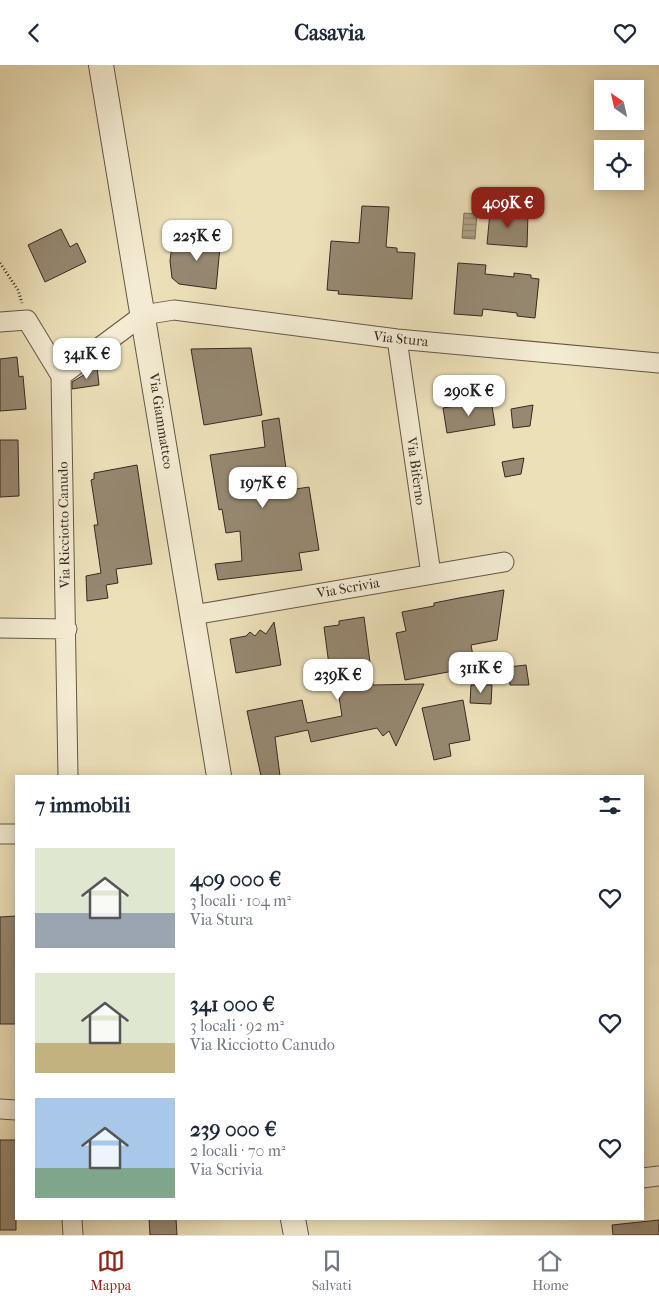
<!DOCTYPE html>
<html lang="it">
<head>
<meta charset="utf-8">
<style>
  :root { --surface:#fff; --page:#f2f2f3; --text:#1f2937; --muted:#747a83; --line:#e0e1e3; --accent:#8f2418 }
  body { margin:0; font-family:"IM FELL French Canon",serif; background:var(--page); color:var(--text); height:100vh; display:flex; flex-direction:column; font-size:19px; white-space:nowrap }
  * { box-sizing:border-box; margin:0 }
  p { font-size:16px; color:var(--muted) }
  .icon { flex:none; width:28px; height:28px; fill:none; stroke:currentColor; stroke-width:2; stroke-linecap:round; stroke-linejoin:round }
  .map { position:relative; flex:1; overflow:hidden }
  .side { position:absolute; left:15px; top:710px; width:629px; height:445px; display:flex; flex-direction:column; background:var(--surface); border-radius:0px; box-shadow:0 2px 12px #0003 }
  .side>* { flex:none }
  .needle { width:32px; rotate:326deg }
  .fabs { position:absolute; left:594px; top:15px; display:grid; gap:10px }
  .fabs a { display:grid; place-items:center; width:50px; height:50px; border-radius:0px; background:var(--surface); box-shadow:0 2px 12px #0003; font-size:25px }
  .price { position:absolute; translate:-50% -42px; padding:0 11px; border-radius:10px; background:#fff; color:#222; font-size:16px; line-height:32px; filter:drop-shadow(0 1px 2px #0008) }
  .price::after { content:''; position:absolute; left:50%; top:30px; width:15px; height:11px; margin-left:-8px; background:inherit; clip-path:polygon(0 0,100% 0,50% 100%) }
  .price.current { background:var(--accent); color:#fff }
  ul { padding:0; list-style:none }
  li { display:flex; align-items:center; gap:15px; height:125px; padding:0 20px }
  li span { display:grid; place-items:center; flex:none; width:140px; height:100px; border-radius:0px; color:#555 }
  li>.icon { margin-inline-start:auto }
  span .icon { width:60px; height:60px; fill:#fffc; stroke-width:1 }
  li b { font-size:21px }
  h2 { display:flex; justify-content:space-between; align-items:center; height:60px; padding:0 20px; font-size:21px }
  header { display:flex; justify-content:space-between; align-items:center; height:65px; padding:0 20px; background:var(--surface); font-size:22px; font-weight:700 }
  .tabs { display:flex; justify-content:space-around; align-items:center; height:70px; border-top:1px solid var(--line); background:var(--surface); font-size:14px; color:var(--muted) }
  .tabs a { display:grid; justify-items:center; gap:2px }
  .tabs .current { color:var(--accent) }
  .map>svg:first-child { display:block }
  .water { fill:url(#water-rules); stroke:#80725e }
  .building { fill:#968871; stroke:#392923 }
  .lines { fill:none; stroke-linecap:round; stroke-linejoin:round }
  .minor-casing { stroke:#665748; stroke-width:21 }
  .tertiary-casing { stroke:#665748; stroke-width:26 }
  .path { stroke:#392923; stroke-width:3; stroke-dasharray:1 2.5; stroke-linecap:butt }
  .minor { stroke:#f3ebd2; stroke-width:19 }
  .tertiary { stroke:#f3ebd2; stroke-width:24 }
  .labels { text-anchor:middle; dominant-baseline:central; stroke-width:5; stroke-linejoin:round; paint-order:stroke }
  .street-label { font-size:14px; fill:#392923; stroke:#f3ebd2 }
</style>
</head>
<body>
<header><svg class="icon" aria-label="back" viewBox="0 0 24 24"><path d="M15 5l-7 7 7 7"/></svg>Casavia<svg class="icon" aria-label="heart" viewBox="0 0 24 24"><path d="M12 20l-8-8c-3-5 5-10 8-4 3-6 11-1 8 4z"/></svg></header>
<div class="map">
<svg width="659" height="1170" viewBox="0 0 659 1170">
  <defs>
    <pattern id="water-rules" width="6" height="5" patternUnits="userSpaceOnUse" patternTransform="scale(1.25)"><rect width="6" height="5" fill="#afa286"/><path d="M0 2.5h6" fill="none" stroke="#8f846d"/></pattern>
  </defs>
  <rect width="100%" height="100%" fill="#ece0b9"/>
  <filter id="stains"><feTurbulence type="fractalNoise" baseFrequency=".004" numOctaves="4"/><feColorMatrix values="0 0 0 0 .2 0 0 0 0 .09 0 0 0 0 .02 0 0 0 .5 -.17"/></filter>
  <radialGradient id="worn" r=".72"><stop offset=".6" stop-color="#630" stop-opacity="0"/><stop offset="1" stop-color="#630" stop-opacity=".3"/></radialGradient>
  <path class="water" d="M464,148L477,149L475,174L462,173Z"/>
  <path class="building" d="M362,141L389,142L386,182L397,183V187L415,188L412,234L338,229L339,226L327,225L331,176L359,178Z
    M490,147L528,148L527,182L487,179Z
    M61,164L70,182L77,178L86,197L45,217L28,180Z
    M200,169L221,171L216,224L179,219L172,213L170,196L172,180L182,181L183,174L199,176Z
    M458,198L486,200L485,209L514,212V208L531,210V213L539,214L535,253L517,251V248L483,244L482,251L454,249Z
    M251,283L262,350L204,360L191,284Z
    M17,292L19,312L23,311L26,344L0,346V294Z
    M97,302L99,320L72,324V317Z
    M491,335L495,360L447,368L443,343Z
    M533,340L530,361L513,363L511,344Z
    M279,353L289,425L309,422L319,485L299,488L302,505L218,515L215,499L242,496L240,466L226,468L222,444L219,445L210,390L265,382L262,356Z
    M0,375H18L19,431L0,432Z
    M524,393L521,409L505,412L502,397Z
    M137,400L152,499L116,504L118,518L106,520L108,533L87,536L86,511L101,508L94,460H98L91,415L94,414V408Z
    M504,525L497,575L471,580L475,602L405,615L396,568L406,566L402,547L434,541V538L459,533Z
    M364,552L373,620L424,619L396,681L389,666L383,671L377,663L311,677L308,665L275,672L280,711H261L247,646L302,635L307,658L342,651L334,600H329L324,562L339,560V556Z
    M274,557L281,600L236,608L230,574L246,571L250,567L255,571L260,565L266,569Z
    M526,600L529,620H510L508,602Z
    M471,620H492L491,639L470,638Z
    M463,635L470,675L449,679L451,691L434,695L422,643Z
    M16,851V959H0V852Z
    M0,1075H16V1165H0Z
    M149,1154H176L177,1170H150Z
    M659,1155V1170H613L612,1160Z"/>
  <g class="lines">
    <g class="minor-casing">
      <path id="minor" d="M0,257L27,255L61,311
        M397,274L431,509
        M193,550L504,497
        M0,563L67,564
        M68,711L61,311L143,250L174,245L397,274L659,298
        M0,769H16
        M0,1044L16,1045
        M642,1113L659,1111
        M72,1154L73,1170"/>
    </g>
    <g class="tertiary-casing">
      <path id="tertiary" d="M101,0L219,711
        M293,1154L296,1170"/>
    </g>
    <path class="path" d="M0,198L18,225L22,238"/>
    <use href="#minor" class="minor"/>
    <use href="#tertiary" class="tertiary"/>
  </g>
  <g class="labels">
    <g class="street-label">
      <text transform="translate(401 274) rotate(6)">Via Stura</text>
      <text transform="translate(161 356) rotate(81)">Via Giammatteo</text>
      <text transform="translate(416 406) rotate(82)">Via Biferno</text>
      <text transform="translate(64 460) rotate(-91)">Via Ricciotto Canudo</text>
      <text transform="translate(348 523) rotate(-10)">Via Scrivia</text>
    </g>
  </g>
  <rect width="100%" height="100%" filter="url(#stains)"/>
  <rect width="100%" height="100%" fill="url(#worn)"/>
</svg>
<div class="fabs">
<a><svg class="needle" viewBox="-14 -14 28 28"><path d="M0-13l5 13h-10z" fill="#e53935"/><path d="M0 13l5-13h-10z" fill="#747a83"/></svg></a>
<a><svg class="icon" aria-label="locate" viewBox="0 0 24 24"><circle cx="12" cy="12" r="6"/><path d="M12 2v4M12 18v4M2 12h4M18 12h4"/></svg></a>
</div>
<b class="price current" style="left:508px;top:164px">409K €</b>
<b class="price" style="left:197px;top:197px">225K €</b>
<b class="price" style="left:87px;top:315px">341K €</b>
<b class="price" style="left:469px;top:352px">290K €</b>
<b class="price" style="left:263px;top:444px">197K €</b>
<b class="price" style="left:481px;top:629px">311K €</b>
<b class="price" style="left:338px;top:636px">239K €</b>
<section class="side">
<h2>7 immobili<svg class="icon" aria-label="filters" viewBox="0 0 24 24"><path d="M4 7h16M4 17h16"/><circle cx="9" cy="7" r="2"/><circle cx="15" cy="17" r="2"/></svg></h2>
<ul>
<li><span style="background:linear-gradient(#dfe7d0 65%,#9aa5b1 0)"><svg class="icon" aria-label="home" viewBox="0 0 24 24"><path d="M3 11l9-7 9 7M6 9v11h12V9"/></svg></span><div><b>409 000 €</b><p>3 locali · 104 m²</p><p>Via Stura</p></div><svg class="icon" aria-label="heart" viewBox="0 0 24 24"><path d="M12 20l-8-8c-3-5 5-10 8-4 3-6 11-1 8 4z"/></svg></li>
<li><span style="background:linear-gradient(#dfe7d0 70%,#c2b280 0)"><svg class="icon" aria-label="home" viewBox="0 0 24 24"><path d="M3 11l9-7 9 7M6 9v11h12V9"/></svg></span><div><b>341 000 €</b><p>3 locali · 92 m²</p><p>Via Ricciotto Canudo</p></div><svg class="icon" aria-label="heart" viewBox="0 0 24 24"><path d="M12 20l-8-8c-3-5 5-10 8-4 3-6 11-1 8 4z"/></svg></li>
<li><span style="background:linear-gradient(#a9c7e8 70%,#7fa58c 0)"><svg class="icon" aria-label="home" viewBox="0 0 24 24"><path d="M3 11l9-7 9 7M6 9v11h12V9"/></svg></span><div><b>239 000 €</b><p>2 locali · 70 m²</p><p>Via Scrivia</p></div><svg class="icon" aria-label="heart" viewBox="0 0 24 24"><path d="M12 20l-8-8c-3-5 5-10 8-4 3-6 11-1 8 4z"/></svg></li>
</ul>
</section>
</div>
<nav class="tabs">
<a class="current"><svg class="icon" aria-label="map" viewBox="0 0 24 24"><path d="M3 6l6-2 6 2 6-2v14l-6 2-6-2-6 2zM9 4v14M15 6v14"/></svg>Mappa</a>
<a><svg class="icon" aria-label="saved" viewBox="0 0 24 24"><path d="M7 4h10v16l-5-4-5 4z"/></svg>Salvati</a>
<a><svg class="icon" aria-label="home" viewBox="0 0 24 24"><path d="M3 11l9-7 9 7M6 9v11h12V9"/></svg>Home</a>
</nav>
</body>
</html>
